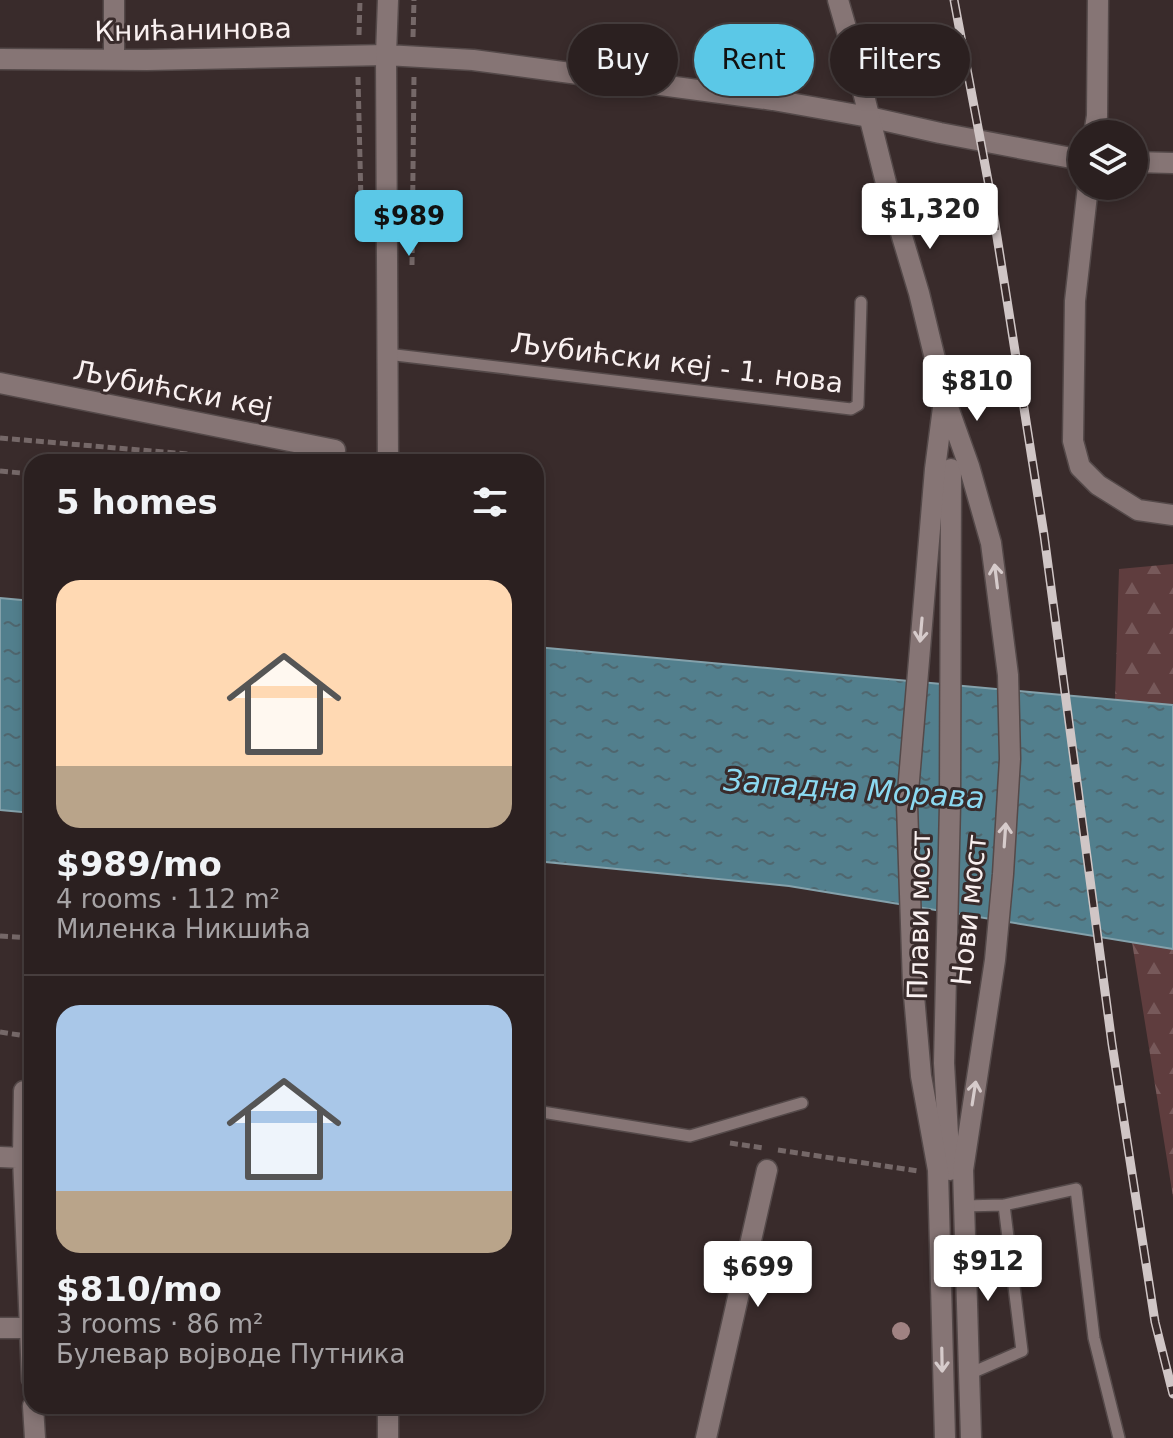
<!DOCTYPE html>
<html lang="en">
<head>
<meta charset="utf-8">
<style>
  :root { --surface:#2b2020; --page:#332829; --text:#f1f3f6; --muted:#a6a3a5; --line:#473e3e; --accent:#5bc8e7 }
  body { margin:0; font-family:"DejaVu Sans",sans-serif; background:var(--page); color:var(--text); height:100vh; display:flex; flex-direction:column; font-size:30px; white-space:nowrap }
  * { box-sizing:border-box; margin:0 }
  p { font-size:26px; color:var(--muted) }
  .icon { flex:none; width:44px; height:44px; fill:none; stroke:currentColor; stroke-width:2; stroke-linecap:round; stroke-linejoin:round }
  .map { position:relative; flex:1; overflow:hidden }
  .details { position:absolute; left:24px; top:454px; width:520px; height:960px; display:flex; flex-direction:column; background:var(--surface); border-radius:24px; box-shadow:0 4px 12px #0003,0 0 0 2px var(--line) }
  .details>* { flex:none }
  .top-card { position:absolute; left:568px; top:24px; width:484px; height:72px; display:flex; gap:16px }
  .controls { position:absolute; left:1068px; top:120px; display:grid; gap:16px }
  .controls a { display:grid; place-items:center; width:80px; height:80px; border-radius:50%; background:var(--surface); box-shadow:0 4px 12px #0003,0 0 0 2px var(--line); font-size:40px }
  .price { position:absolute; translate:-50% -68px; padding:0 18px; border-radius:8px; background:#fff; color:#222; font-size:26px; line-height:52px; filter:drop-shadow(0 2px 4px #0008) }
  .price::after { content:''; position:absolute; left:50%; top:48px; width:24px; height:18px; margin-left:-12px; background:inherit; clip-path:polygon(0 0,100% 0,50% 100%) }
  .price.on { background:var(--accent); color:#111 }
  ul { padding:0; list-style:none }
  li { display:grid; align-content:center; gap:16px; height:424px; padding:0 32px }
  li+li { border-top:2px solid var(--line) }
  li span { display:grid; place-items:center; height:248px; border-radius:24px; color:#555 }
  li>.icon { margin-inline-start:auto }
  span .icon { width:144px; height:144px; fill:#fffc; stroke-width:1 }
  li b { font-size:34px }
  h2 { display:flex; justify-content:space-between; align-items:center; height:96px; padding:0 32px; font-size:34px }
  .chip { padding:0 28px; border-radius:36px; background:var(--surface); box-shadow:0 4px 12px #0003,0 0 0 2px var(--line); font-size:28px; line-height:72px }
  .chip.on { background:var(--accent); color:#111 }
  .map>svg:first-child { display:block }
  .forest { fill:url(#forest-firs) }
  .water { fill:url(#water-ripples); stroke:#84a1ab; stroke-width:2 }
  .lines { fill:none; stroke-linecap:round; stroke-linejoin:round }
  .lane-casing { stroke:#544949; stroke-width:14 }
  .street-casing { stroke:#544949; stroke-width:23 }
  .secondary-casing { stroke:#544949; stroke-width:23 }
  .path { stroke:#756868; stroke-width:5; stroke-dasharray:8 4; stroke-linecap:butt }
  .lane { stroke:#867575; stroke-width:11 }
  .street { stroke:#867575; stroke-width:20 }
  .secondary { stroke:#867575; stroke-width:20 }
  .rail-casing { stroke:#d0c6c6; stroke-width:9 }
  .rail { stroke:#392b2b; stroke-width:6; stroke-dasharray:18; stroke-linecap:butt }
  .tree { fill:#a08282 }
  .oneway { stroke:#d6cbcb }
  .labels { text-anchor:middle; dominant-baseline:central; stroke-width:6; stroke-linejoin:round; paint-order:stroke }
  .street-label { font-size:28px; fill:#f9f0f0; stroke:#392b2b }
  .water-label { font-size:30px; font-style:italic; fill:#8bd9f1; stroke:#392b2b }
</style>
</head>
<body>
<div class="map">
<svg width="1173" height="1438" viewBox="0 0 1173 1438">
  <defs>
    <pattern id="forest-firs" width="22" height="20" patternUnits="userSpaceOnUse" patternTransform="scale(2)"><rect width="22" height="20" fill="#5f3d3e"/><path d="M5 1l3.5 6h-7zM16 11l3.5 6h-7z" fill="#77595a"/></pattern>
    <pattern id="water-ripples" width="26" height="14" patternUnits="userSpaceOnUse" patternTransform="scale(2)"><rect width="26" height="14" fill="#527f8d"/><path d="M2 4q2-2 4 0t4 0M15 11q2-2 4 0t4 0" fill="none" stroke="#4f666e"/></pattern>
  </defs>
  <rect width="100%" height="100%" fill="#392b2b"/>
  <path class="forest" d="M1173,564V705L1115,699L1119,569Z
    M1132,942L1173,949V1197Z"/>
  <path class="water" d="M0,598L32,601V813L0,810Z
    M536,647L1173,705V949L789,886L536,861Z"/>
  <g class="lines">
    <g class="lane-casing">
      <path id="lane" d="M387,354L851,409L858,405L861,302
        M536,1111L690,1136L802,1103
        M964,1206L1004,1205L1076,1189L1094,1338L1119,1438
        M969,1374L1022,1351L1004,1205"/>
    </g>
    <g class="street-casing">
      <path id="street" d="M0,59L147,60L386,55
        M114,59V0
        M869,117L940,133L1082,160
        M1094,134L1097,116L1098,0
        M1134,162L1173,163
        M1088,186L1075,301L1073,441L1080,467L1098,485L1138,510L1173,515
        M0,383L335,450
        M24,1091L23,1158L32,1379
        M0,1157L23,1158
        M950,1170L944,1063L950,805L951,469
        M0,1328H29
        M33,1406L35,1438
        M706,1438L767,1170"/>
    </g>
    <g class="secondary-casing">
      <path id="secondary" d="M838,0L853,52L886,183L919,293L944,396L969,466L991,543L1008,675L1010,759L1003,874L995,960L963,1170L971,1438
        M386,55L473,60L773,100L869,117
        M944,400L935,469L907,804L913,984L921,1076L938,1170L945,1438
        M388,462L386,55L388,0
        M388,1406V1438"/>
    </g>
    <path class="path" d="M359,35L360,0
      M413,37L414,0
      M358,77L362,243
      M412,265L414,75
      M0,438L257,460
      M0,471L32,474
      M0,936L32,938
      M0,1032L32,1037
      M730,1143L764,1148
      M778,1150L918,1171"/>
    <use href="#lane" class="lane"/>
    <use href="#street" class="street"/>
    <use href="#secondary" class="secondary"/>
    <g class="rail-casing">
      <path id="rail" d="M954,0L989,186L1044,535L1112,1044L1155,1322L1173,1394"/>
    </g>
    <use href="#rail" class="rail"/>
  </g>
  <circle class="tree" cx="901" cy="1331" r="9"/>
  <defs><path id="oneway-shaft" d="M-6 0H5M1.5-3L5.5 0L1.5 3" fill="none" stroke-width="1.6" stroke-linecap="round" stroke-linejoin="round" transform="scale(2)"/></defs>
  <g class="oneway">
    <use href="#oneway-shaft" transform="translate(996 576) rotate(-97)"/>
    <use href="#oneway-shaft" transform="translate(921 630) rotate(95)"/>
    <use href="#oneway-shaft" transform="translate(1005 835) rotate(-86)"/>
    <use href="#oneway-shaft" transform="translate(974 1093) rotate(-81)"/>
    <use href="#oneway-shaft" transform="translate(942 1360) rotate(89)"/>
  </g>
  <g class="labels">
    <g class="street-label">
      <text transform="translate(193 30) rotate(-1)">Книћанинова</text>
      <text transform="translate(677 363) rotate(7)">Љубићски кеј - 1. нова</text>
      <text transform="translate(173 389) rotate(11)">Љубићски кеј</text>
      <text transform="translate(969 910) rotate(-84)">Нови мост</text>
      <text transform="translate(919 915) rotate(-89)">Плави мост</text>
    </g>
    <g class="water-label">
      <text transform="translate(854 789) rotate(4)">Западна Морава</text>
    </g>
  </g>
</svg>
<div class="controls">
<a><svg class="icon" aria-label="layers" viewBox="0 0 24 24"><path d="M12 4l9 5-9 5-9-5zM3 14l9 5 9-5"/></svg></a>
</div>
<b class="price" style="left:930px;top:251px">$1,320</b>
<b class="price on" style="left:409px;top:258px">$989</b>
<b class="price" style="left:977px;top:423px">$810</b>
<b class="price" style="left:988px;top:1303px">$912</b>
<b class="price" style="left:758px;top:1309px">$699</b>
<div class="top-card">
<a class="chip">Buy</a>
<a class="chip on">Rent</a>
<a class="chip">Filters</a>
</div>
<section class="details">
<h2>5 homes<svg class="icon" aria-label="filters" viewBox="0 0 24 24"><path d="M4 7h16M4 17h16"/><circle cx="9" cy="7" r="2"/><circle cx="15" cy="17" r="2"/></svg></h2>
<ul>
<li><span style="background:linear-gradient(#ffd9b3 75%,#b9a48a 0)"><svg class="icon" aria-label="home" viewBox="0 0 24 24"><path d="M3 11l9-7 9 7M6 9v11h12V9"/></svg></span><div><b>$989/mo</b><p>4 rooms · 112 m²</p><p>Миленка Никшића</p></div></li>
<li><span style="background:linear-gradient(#a9c7e8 75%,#b9a48a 0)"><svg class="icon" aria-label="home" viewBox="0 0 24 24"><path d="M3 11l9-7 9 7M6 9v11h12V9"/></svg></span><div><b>$810/mo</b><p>3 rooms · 86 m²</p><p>Булевар војводе Путника</p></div></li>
</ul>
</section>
</div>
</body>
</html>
